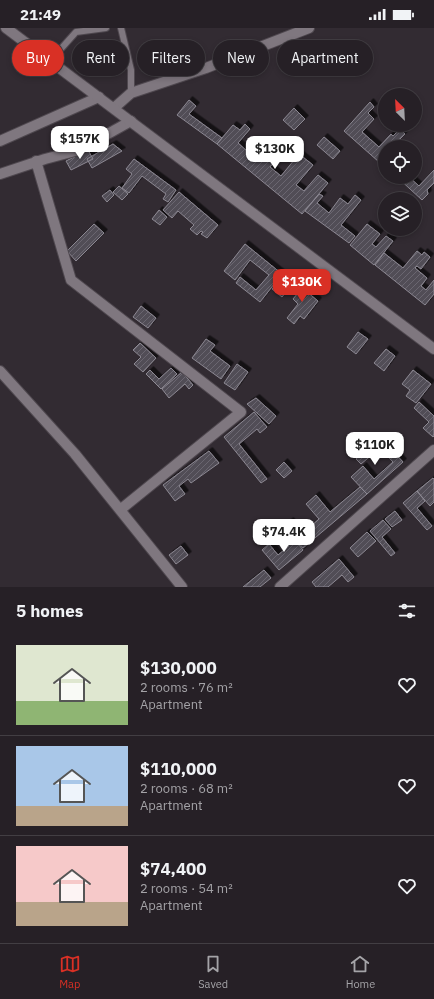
<!DOCTYPE html>
<html lang="en">
<head>
<meta charset="utf-8">
<style>
  :root { --surface:#262026; --page:#322d32; --text:#f1f3f6; --muted:#a4a3a7; --line:#423e43; --accent:#d93025 }
  body { margin:0; font-family:"IBM Plex Sans",sans-serif; background:var(--page); color:var(--text); height:100vh; display:flex; flex-direction:column; font-size:15px; white-space:nowrap }
  * { box-sizing:border-box; margin:0 }
  p { font-size:13px; color:var(--muted) }
  .icon { flex:none; width:22px; height:22px; fill:none; stroke:currentColor; stroke-width:2; stroke-linecap:round; stroke-linejoin:round }
  .map { position:relative; height:559px; overflow:hidden }
  .drawer { display:flex; flex-direction:column; background:var(--surface); flex:1 }
  .drawer>* { flex:none }
  .banner { position:absolute; left:12px; top:12px; width:410px; height:36px; display:flex; gap:8px }
  .needle { width:26px; rotate:336deg }
  .tools { position:absolute; left:378px; top:60px; display:grid; gap:8px }
  .tools a { display:grid; place-items:center; width:44px; height:44px; border-radius:50%; background:var(--surface); box-shadow:0 2px 6px #0003,0 0 0 1px var(--line); font-size:20px }
  .price { position:absolute; translate:-50% -34px; padding:0 9px; border-radius:8px; background:#fff; color:#222; font-size:13px; line-height:26px; filter:drop-shadow(0 1px 2px #0008) }
  .price::after { content:''; position:absolute; left:50%; top:24px; width:12px; height:9px; margin-left:-6px; background:inherit; clip-path:polygon(0 0,100% 0,50% 100%) }
  .price.on { background:var(--accent); color:#fff }
  ul { padding:0; list-style:none }
  li { display:flex; align-items:center; gap:12px; height:100px; padding:0 16px }
  li+li { border-top:1px solid var(--line) }
  li span { display:grid; place-items:center; flex:none; width:112px; height:80px; border-radius:0px; color:#555 }
  li>.icon { margin-inline-start:auto }
  span .icon { width:48px; height:48px; fill:#fffc; stroke-width:1 }
  li b { font-size:17px }
  h2 { display:flex; justify-content:space-between; align-items:center; height:48px; padding:0 16px; font-size:17px }
  .pill { padding:0 14px; border-radius:18px; background:var(--surface); box-shadow:0 2px 6px #0003,0 0 0 1px var(--line); font-size:14px; line-height:36px }
  .pill.on { background:var(--accent); color:#fff }
  .status { display:flex; justify-content:space-between; align-items:center; height:28px; padding:0 20px; background:var(--surface); direction:ltr }
  .status svg { height:11px; fill:currentColor }
  .tab-bar { display:flex; justify-content:space-around; align-items:center; height:56px; border-top:1px solid var(--line); background:var(--surface); font-size:11px; color:var(--muted) }
  .tab-bar a { display:grid; justify-items:center; gap:2px }
  .tab-bar .on { color:var(--accent) }
  .map>svg:first-child { display:block }
  .building { fill:url(#building-hatch); stroke:#8c8892; filter:url(#shadow) }
  .lines { fill:none; stroke-linecap:round; stroke-linejoin:round }
  .lane-casing { stroke:#4f484f; stroke-width:8 }
  .street-casing { stroke:#4f484f; stroke-width:12 }
  .secondary-casing { stroke:#4f484f; stroke-width:12 }
  .lane { stroke:#7f777f; stroke-width:6 }
  .street { stroke:#7f777f; stroke-width:10 }
  .secondary { stroke:#7f777f; stroke-width:10 }
</style>
</head>
<body>
<div class="status"><b>21:49</b><svg viewBox="0 0 49 12"><path d="M0 12V9h3v3zM5 12V6h3v6zM10 12V3h3v9zM15 12V0h3v12zM26 1h20v11H26zM47 4h2v5h-2z"/></svg></div>
<div class="map">
<svg width="434" height="559" viewBox="0 0 434 559">
  <defs>
    <pattern id="building-hatch" width="6" height="6" patternUnits="userSpaceOnUse"><rect width="6" height="6" fill="#514d57"/><path d="M-1 1l2-2M0 6l6-6M5 7l2-2" fill="none" stroke="#6a666f"/></pattern>
    <filter id="shadow"><feDropShadow dx="3.5" dy="-3.5" stdDeviation="0" flood-color="#0009"/></filter>
  </defs>
  <rect width="100%" height="100%" fill="#322b32"/>
  <path class="building" d="M189,72L196,78L189,86L222,110L217,116L177,87Z
    M370,74L374,79L368,85L374,91L362,104L379,119L391,106L393,108L400,101L405,106L392,119H385V127L379,134L344,103Z
    M294,80L305,91L294,102L283,92Z
    M245,96L250,101L238,115L256,131L269,115L277,122L274,125L279,128L270,139L281,148L299,126L313,137L296,157L304,163L318,147L328,155L302,186L217,116L233,97L240,102Z
    M324,109L340,123L333,131L317,117Z
    M113,116L122,123L92,140L87,131Z
    M88,122L93,131L71,142L66,133Z
    M134,131L176,162L168,174L163,171L166,166L142,148L129,165L122,160L132,146L126,141Z
    M434,142V155L427,162L428,166L422,172L397,149H409L419,158Z
    M119,158L128,166L122,172L113,164Z
    M110,162L114,167L107,174L102,168Z
    M179,164L218,197L207,210L201,206L203,204L201,203L197,207L190,201L194,197L178,183L172,190L163,182Z
    M319,166L323,168L317,175L329,185L340,170L348,176L355,167L361,172L341,197L355,208L349,215L305,183Z
    M159,182L167,189L160,197L152,191Z
    M94,196L104,205L76,233L67,223Z
    M367,196L380,206L372,216L376,219L386,208L393,213L374,237L350,217Z
    M245,216L282,246L260,274L236,255L240,249L256,262L269,247L250,232L235,252L224,243Z
    M417,223L422,227L424,224L430,229L421,241L417,238L415,240L427,250L421,258L426,262L434,252V266L425,277L375,237L384,225L403,240Z
    M284,246L294,254L282,269L272,261Z
    M295,254L318,273L304,291L300,288L294,296L287,290L298,276L293,271L297,266L290,260Z
    M141,278L156,290L148,300L133,289Z
    M358,304L368,311L356,326L347,319Z
    M206,311L215,317L210,323L230,338L221,351L192,330Z
    M140,315L156,330L143,344L134,336L141,329L133,322Z
    M386,321L395,328L384,343L374,335Z
    M237,336L248,344L235,362L224,355Z
    M171,340L177,346L161,361L146,346L150,342L159,351Z
    M413,342L431,356L416,375L406,368L410,362L402,356Z
    M182,344L193,357L189,361L185,356L169,370L162,361Z
    M256,370L276,388L269,396L247,376Z
    M419,374L434,388V408L433,409L423,400L429,394L414,380Z
    M254,384L267,399L260,405L257,401L239,416L267,451L261,455L224,409Z
    M380,409L403,434L367,466L351,449L363,438L374,451L393,434L380,420L361,436L356,431Z
    M209,423L219,435L191,455L188,451L179,458L185,466L175,473L163,457Z
    M284,434L292,443L284,450L276,442Z
    M433,450L434,451V474L430,478L417,463Z
    M360,459L367,466L303,520L284,498L290,493L302,506L319,491L306,476L316,467L330,484Z
    M417,463L425,473L417,480L432,498L427,502L403,475Z
    M395,483L402,492L392,499L385,491Z
    M383,492L391,501L382,509L395,525L391,528L370,503Z
    M367,504L376,513L358,529L350,520Z
    M291,507L303,522L279,542L262,522L269,516L278,527L289,518L285,513Z
    M181,518L188,527L176,536L169,527Z
    M339,531L354,549L348,554L342,547L328,559H316L312,554Z
    M264,542L271,550L260,559H243Z"/>
  <g class="lines">
    <g class="lane-casing">
      <path id="lane" d="M121,0L131,42V65
        M50,33L76,4L106,0"/>
    </g>
    <g class="street-casing">
      <path id="street" d="M114,80L131,65L206,40L309,0
        M0,113L99,69
        M36,133L71,252L241,384L120,482
        M0,146L45,131L79,122L131,93
        M0,343L75,426L182,559
        M280,559L434,422"/>
    </g>
    <g class="secondary-casing">
      <path id="secondary" d="M6,0L434,321"/>
    </g>
    <use href="#lane" class="lane"/>
    <use href="#street" class="street"/>
    <use href="#secondary" class="secondary"/>
  </g>
</svg>
<div class="tools">
<a><svg class="needle" viewBox="-14 -14 28 28"><path d="M0-13l5 13h-10z" fill="#e53935"/><path d="M0 13l5-13h-10z" fill="#a4a3a7"/></svg></a>
<a><svg class="icon" aria-label="locate" viewBox="0 0 24 24"><circle cx="12" cy="12" r="6"/><path d="M12 2v4M12 18v4M2 12h4M18 12h4"/></svg></a>
<a><svg class="icon" aria-label="layers" viewBox="0 0 24 24"><path d="M12 4l9 5-9 5-9-5zM3 14l9 5 9-5"/></svg></a>
</div>
<b class="price" style="left:80px;top:132px">$157K</b>
<b class="price" style="left:275px;top:142px">$130K</b>
<b class="price on" style="left:302px;top:275px">$130K</b>
<b class="price" style="left:375px;top:438px">$110K</b>
<b class="price" style="left:284px;top:525px">$74.4K</b>
<div class="banner">
<a class="pill on">Buy</a>
<a class="pill">Rent</a>
<a class="pill">Filters</a>
<a class="pill">New</a>
<a class="pill">Apartment</a>
</div>
</div>
<section class="drawer">
<h2>5 homes<svg class="icon" aria-label="filters" viewBox="0 0 24 24"><path d="M4 7h16M4 17h16"/><circle cx="9" cy="7" r="2"/><circle cx="15" cy="17" r="2"/></svg></h2>
<ul>
<li><span style="background:linear-gradient(#dfe7d0 70%,#8fb573 0)"><svg class="icon" aria-label="home" viewBox="0 0 24 24"><path d="M3 11l9-7 9 7M6 9v11h12V9"/></svg></span><div><b>$130,000</b><p>2 rooms · 76 m²</p><p>Apartment</p></div><svg class="icon" aria-label="heart" viewBox="0 0 24 24"><path d="M12 20l-8-8c-3-5 5-10 8-4 3-6 11-1 8 4z"/></svg></li>
<li><span style="background:linear-gradient(#a9c7e8 75%,#b9a48a 0)"><svg class="icon" aria-label="home" viewBox="0 0 24 24"><path d="M3 11l9-7 9 7M6 9v11h12V9"/></svg></span><div><b>$110,000</b><p>2 rooms · 68 m²</p><p>Apartment</p></div><svg class="icon" aria-label="heart" viewBox="0 0 24 24"><path d="M12 20l-8-8c-3-5 5-10 8-4 3-6 11-1 8 4z"/></svg></li>
<li><span style="background:linear-gradient(#f6c9c9 70%,#b9a48a 0)"><svg class="icon" aria-label="home" viewBox="0 0 24 24"><path d="M3 11l9-7 9 7M6 9v11h12V9"/></svg></span><div><b>$74,400</b><p>2 rooms · 54 m²</p><p>Apartment</p></div><svg class="icon" aria-label="heart" viewBox="0 0 24 24"><path d="M12 20l-8-8c-3-5 5-10 8-4 3-6 11-1 8 4z"/></svg></li>
</ul>
</section>
<nav class="tab-bar">
<a class="on"><svg class="icon" aria-label="map" viewBox="0 0 24 24"><path d="M3 6l6-2 6 2 6-2v14l-6 2-6-2-6 2zM9 4v14M15 6v14"/></svg>Map</a>
<a><svg class="icon" aria-label="saved" viewBox="0 0 24 24"><path d="M7 4h10v16l-5-4-5 4z"/></svg>Saved</a>
<a><svg class="icon" aria-label="home" viewBox="0 0 24 24"><path d="M3 11l9-7 9 7M6 9v11h12V9"/></svg>Home</a>
</nav>
</body>
</html>
